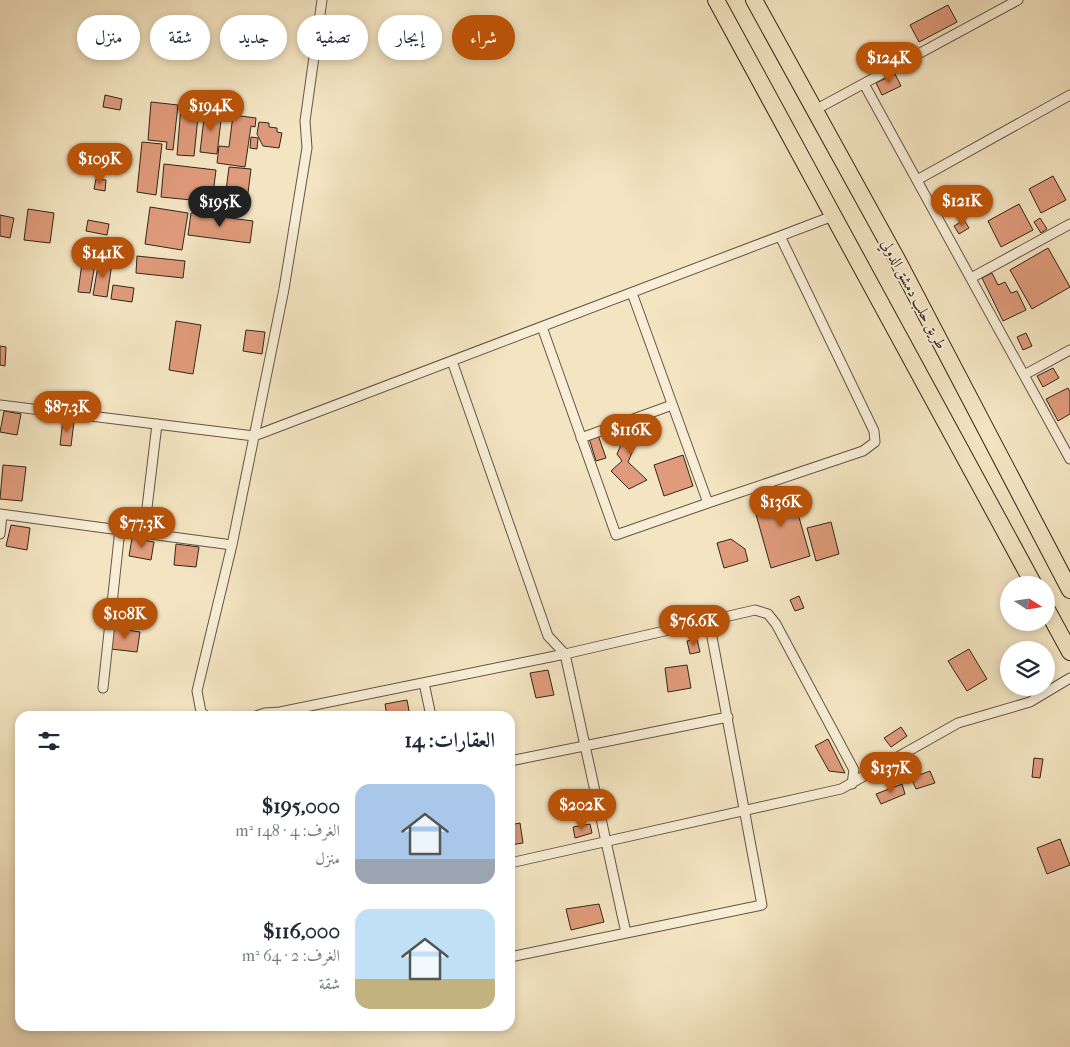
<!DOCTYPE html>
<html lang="ar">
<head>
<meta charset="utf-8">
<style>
  :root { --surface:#fff; --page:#f2f2f3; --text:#1f2937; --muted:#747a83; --accent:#b45309 }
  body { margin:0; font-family:"IM FELL French Canon",Amiri,serif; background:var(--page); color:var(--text); direction:rtl; height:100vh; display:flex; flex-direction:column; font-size:19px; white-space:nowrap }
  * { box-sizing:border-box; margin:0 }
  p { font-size:16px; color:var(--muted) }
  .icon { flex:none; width:28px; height:28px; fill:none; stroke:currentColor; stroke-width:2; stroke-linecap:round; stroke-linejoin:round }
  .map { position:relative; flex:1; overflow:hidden; direction:ltr }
  .sheet { position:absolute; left:15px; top:711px; width:500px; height:320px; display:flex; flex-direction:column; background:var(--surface); border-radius:15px; box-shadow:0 2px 8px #0003; direction:rtl }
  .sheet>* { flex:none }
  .top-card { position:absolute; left:15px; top:15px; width:500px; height:45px; direction:rtl; display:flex; gap:10px }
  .needle { width:32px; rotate:102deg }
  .tools { position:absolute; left:1000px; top:576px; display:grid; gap:10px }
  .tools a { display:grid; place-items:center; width:55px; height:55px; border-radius:50%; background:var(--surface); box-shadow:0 2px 8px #0003; font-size:25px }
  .price { position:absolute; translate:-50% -42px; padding:0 11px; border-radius:18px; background:var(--accent); color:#fff; font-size:16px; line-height:32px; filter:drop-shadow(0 1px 2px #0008) }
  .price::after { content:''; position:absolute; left:50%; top:30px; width:15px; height:11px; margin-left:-8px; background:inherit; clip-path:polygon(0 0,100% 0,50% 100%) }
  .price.on { background:#222; color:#fff }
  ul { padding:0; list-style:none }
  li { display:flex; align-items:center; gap:15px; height:125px; padding:0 20px }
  li span { display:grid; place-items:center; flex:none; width:140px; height:100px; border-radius:15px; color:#555 }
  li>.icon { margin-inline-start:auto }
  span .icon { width:60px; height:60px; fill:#fffc; stroke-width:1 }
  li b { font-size:21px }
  h2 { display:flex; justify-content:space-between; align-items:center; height:60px; padding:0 20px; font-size:21px }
  .tag { padding:0 18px; border-radius:22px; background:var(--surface); box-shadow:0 2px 8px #0003; font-size:18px; line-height:45px }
  .tag.on { background:var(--accent); color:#fff }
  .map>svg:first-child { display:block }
  .building { fill:#df9b7b; stroke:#33261a }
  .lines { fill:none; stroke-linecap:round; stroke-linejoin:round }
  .minor-casing { stroke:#635644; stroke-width:11 }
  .motorway-casing { stroke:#33261a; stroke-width:18 }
  .minor { stroke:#f8eed7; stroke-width:9 }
  .motorway { stroke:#f4e5c2; stroke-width:16 }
  .labels { text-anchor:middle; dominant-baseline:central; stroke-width:4; stroke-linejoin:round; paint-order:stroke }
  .street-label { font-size:15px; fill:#33261a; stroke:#f8eed7 }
</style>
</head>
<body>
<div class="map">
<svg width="1070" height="1047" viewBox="0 0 1070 1047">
  <rect width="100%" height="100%" fill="#f4e5c2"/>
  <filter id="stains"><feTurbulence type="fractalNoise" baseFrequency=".004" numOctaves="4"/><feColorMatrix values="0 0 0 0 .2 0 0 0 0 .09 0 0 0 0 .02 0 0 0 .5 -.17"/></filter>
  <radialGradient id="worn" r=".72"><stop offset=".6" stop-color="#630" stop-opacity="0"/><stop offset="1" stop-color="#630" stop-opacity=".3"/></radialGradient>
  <path class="building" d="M948,5L957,22L919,42L910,25Z
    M892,51L890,65L874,72L870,61Z
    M895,74L901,86L882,95L876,83Z
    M105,95L122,99L120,110L103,107Z
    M151,102L178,105L173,150L166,149L167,142L148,140Z
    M181,106L199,107L194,156L177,155Z
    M205,110L222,112L217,154L200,152Z
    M233,115L256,118L255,127L251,126L245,167L217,163L219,146L229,147Z
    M259,122L269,123V127L277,128V132L282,133L279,148L263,146L257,134Z
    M251,137L258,138L257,149L250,148Z
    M142,142L162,144L156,195L137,192Z
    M164,164L216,170L212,202L161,197Z
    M229,167L251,169L246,209L224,206Z
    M1053,176L1066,200L1041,213L1029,189Z
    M96,179L106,180L105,191L94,189Z
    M1019,204L1033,230L1001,247L988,221Z
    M150,207L188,213L182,250L145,244Z
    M28,209L54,213L50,243L24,240Z
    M191,213L253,221L250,243L188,235Z
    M0,215L14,218L10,238L0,236Z
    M1040,218L1047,229L1041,233L1034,222Z
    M88,220L109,224L107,235L86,231Z
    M964,220L969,228L959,234L954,226Z
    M1048,248L1070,287L1032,309L1010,270Z
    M83,256L96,258L90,293L78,292Z
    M137,256L185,261L183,278L136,273Z
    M99,260L112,263L107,297L93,295Z
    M992,273L998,285L1005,282L1011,293L1017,291L1026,310L1003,321L982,278Z
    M113,285L134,288L132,302L111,299Z
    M176,321L201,325L193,374L169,370Z
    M246,330L265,332L262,354L243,351Z
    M1026,333L1032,346L1023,350L1017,337Z
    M0,346L6,347L5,366L0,365Z
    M1053,368L1059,378L1043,387L1037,376Z
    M1068,388L1070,392V414L1058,421L1046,399Z
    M4,411L21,414L17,435L0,432Z
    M63,419L74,421L71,446L60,445Z
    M643,422L653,425L650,435L640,434L628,462L647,480L629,489L611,471L622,461L617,454L627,431Z
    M598,435L606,458L596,461L589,438Z
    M683,455L693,486L664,496L654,465Z
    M3,465L26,467L22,501L0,499Z
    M791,489L810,556L771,568L752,500Z
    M831,522L839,554L816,561L807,528Z
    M11,525L30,528L27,550L6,546Z
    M132,538L154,542L151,560L129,556Z
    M731,539L745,549L748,561L724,568L717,543Z
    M176,544L199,547L196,567L174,565Z
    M799,596L804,608L795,611L790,600Z
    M114,628L140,632L137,652L111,649Z
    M697,639L700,652L690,654L687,641Z
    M969,649L987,679L967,691L948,661Z
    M687,665L691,688L668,692L665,668Z
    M548,670L554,695L536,698L530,673Z
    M407,700L410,716H387L385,704Z
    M901,727L907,736L891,747L884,738Z
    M828,739L845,773L829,771L815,746Z
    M1034,758L1043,759L1040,778L1032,777Z
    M930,771L935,783L916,789L911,778Z
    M902,784L905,794L881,804L876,794Z
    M520,823L523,843L510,845V825Z
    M590,824L592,833L575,838L573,827Z
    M1060,839L1070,865L1047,874L1037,848Z
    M599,904L604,922L571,930L566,909Z"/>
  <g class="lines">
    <g class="minor-casing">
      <path id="minor" d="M864,84L1070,459
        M815,110L1018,0
        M917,180L1070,95
        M971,278L1070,224
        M542,327L616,535L708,503L632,293
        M452,361L548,636L565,654L626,933
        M1024,375L1070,350
        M0,405L254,436L833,216
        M581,438L672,405
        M708,503L863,451L875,442L874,431L780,236
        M0,514L232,545
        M144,533L157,424
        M0,534L2,515
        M424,683L431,716
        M103,688L120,529
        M206,716L201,712L197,691L232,545L284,289L307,148L305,121L322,0
        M256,716L265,713L280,712L565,654L755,610L768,614L776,624L854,770L852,784
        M510,761L728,717
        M510,863L841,789L958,723L1030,702L1070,678
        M510,957L762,905L709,621"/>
    </g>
    <g class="motorway-casing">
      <path id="motorway" d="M716,0L1034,585
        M754,0L899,263L1070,590
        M1046,608L1070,652"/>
    </g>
    <use href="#minor" class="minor"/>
    <use href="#motorway" class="motorway"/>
  </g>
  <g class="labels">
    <g class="street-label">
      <text transform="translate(914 294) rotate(62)">طريق حلب دمشق الدولي</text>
    </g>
  </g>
  <rect width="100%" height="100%" filter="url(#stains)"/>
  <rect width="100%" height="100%" fill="url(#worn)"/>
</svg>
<div class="tools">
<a><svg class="needle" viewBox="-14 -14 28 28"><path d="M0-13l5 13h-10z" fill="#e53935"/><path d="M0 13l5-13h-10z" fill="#747a83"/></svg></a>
<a><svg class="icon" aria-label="layers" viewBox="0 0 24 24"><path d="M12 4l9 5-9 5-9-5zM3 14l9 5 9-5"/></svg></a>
</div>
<b class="price" style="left:889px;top:84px">$124K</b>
<b class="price" style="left:211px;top:132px">$194K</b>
<b class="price" style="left:100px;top:185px">$109K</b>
<b class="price" style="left:962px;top:227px">$121K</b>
<b class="price on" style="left:220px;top:228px">$195K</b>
<b class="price" style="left:103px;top:279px">$141K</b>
<b class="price" style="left:67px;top:433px">$87.3K</b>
<b class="price" style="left:631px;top:456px">$116K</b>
<b class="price" style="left:781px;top:528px">$136K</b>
<b class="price" style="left:142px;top:549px">$77.3K</b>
<b class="price" style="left:125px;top:640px">$108K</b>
<b class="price" style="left:694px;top:647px">$76.6K</b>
<b class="price" style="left:891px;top:794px">$137K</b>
<b class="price" style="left:582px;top:831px">$202K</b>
<div class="top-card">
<a class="tag on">شراء</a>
<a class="tag">إيجار</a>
<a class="tag">تصفية</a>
<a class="tag">جديد</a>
<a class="tag">شقة</a>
<a class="tag">منزل</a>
</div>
<section class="sheet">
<h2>العقارات: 14<svg class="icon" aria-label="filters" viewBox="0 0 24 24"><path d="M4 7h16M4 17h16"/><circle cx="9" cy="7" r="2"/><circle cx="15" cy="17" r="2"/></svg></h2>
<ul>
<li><span style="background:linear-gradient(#a9c7e8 75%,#9aa5b1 0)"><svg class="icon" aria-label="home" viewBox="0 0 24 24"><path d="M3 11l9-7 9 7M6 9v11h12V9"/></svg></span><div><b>$195,000</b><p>الغرف: 4 · 148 m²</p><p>منزل</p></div></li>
<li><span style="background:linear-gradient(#bfe0f5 70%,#c2b280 0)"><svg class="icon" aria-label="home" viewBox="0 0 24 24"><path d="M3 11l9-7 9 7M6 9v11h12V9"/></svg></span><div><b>$116,000</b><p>الغرف: 2 · 64 m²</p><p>شقة</p></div></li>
</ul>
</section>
</div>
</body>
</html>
